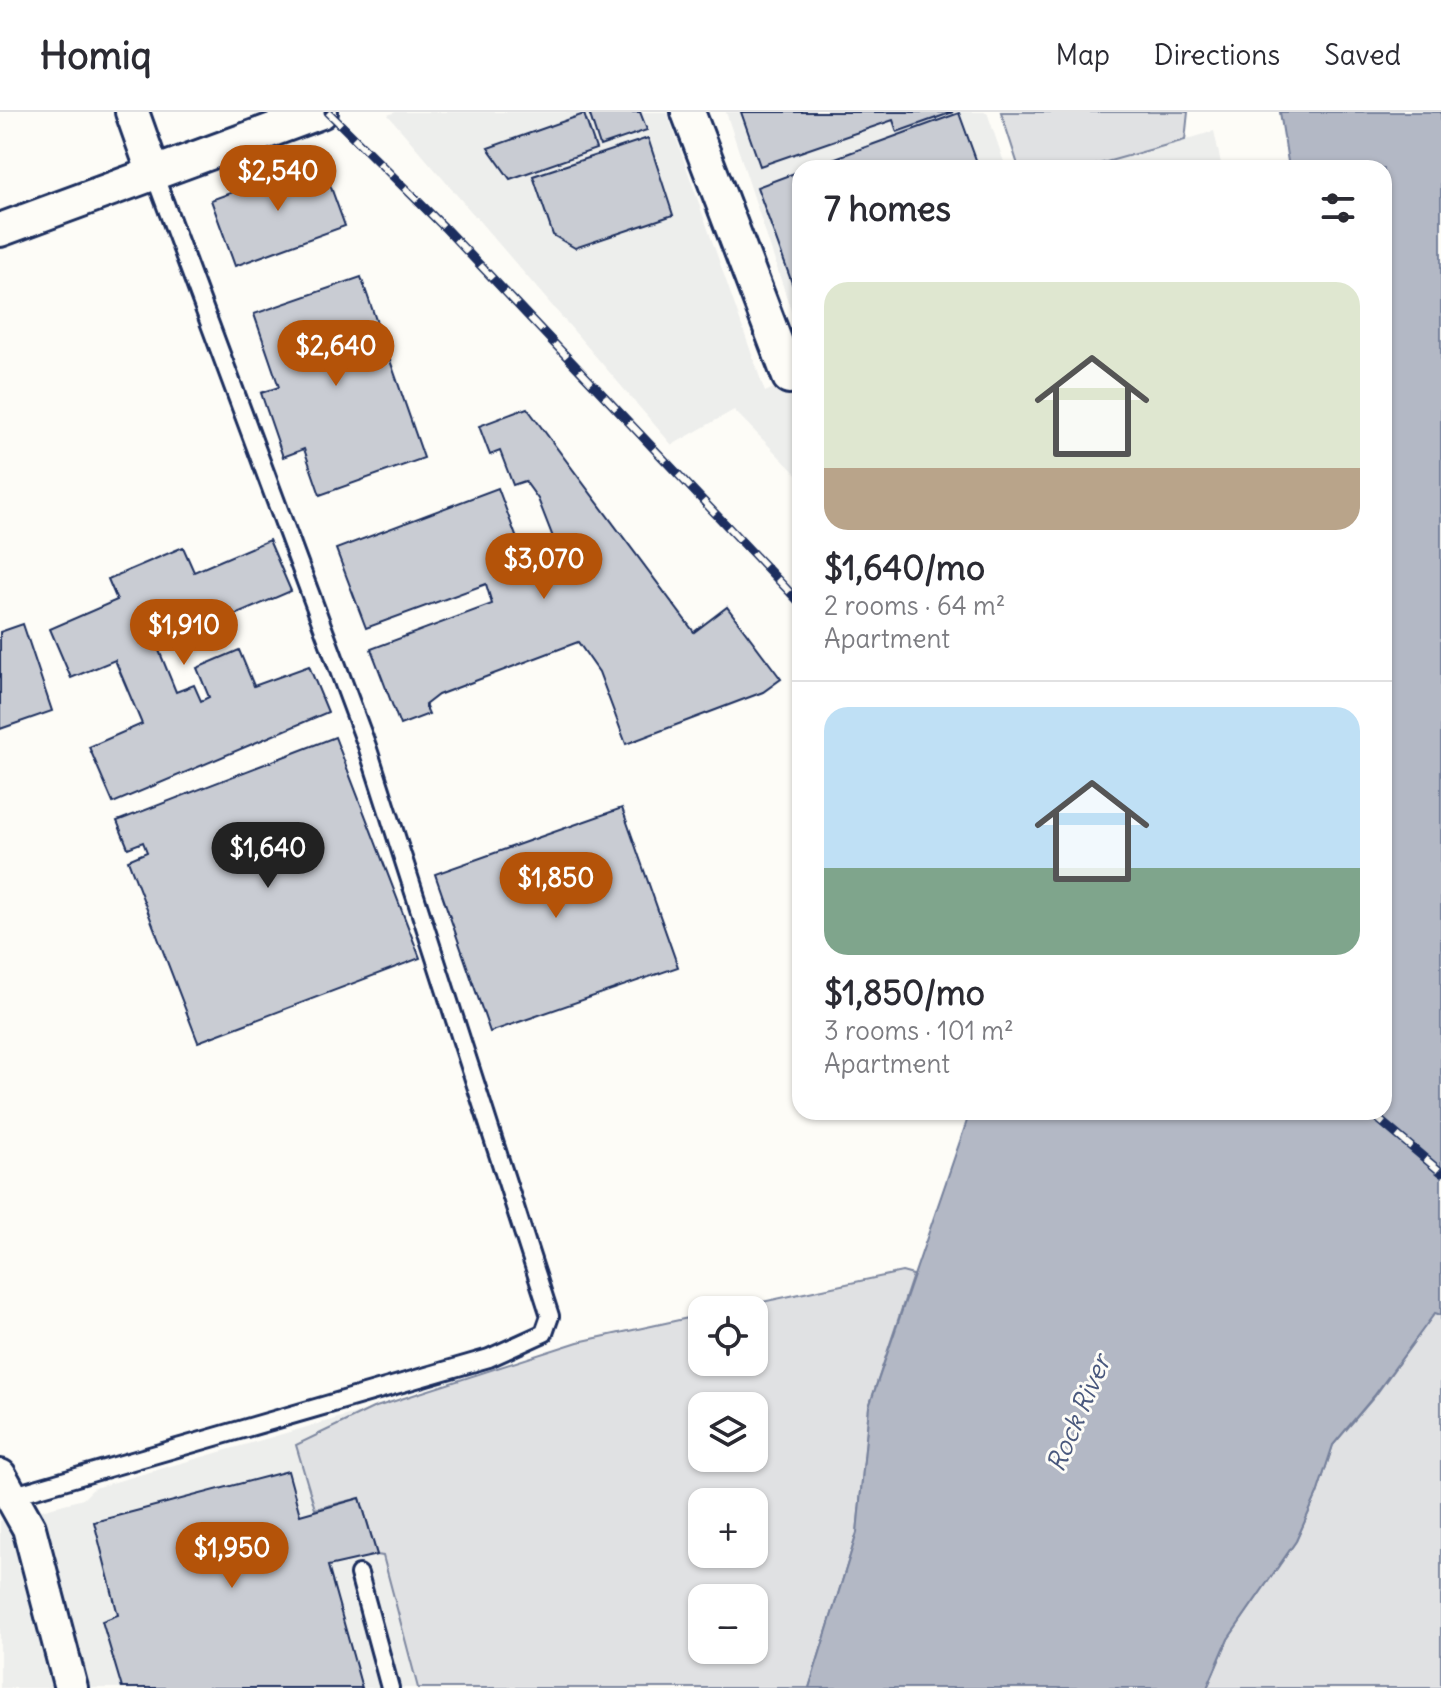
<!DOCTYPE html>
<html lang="en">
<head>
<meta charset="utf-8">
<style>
  :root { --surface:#fff; --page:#f2f2f3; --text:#2b2b33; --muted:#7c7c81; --line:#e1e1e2; --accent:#b45309 }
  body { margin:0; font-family:Delius,sans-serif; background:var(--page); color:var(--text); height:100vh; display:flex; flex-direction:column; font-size:30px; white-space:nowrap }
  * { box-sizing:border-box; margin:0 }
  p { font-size:26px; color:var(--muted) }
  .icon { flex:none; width:44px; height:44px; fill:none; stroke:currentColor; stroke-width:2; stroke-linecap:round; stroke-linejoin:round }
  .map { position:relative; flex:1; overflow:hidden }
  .details { position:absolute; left:792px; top:48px; width:600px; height:960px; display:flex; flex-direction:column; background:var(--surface); border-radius:24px; box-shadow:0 2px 6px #0004 }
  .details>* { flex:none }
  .fabs { position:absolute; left:688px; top:1184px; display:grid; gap:16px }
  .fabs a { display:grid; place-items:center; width:80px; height:80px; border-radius:16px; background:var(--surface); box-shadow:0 2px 6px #0004; font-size:40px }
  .price { position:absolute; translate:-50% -68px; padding:0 18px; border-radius:28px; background:var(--accent); color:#fff; font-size:26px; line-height:52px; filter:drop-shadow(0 2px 4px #0008) }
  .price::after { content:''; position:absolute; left:50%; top:48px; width:24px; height:18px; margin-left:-12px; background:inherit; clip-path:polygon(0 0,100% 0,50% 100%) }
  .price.active { background:#222; color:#fff }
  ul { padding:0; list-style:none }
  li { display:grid; align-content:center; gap:16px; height:424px; padding:0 32px }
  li+li { border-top:2px solid var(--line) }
  li span { display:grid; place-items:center; height:248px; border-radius:24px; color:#555 }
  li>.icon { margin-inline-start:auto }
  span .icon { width:144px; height:144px; fill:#fffc; stroke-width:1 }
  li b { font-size:34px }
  h2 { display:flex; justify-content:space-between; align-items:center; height:96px; padding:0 32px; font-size:34px }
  header { display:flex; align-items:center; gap:48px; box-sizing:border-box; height:112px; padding:0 40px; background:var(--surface); border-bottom:2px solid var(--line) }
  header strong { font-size:38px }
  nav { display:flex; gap:44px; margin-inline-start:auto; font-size:28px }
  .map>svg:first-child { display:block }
  .built { fill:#edeeec }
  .green { fill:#e0e1e3; stroke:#7e88a0; stroke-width:2; fill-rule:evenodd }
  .water { fill:#b3b8c5; stroke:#76819c; stroke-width:2 }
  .building { fill:#c9ccd3; stroke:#1b2f5e; stroke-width:2 }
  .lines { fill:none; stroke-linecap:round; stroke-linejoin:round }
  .service-casing { stroke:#1b2f5e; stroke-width:22 }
  .minor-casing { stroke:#1b2f5e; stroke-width:38 }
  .service { stroke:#fdfcf7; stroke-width:16 }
  .minor { stroke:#fdfcf7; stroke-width:32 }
  .rail-casing { stroke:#1b2f5e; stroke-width:9 }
  .rail { stroke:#fdfcf7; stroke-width:6; stroke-dasharray:18; stroke-linecap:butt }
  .labels { text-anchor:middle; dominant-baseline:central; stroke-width:6; stroke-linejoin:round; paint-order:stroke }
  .water-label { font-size:26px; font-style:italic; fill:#49587d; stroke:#fdfcf7 }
</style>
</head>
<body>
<header>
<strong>Homiq</strong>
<nav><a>Map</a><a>Directions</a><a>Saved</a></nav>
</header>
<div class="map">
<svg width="1441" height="1576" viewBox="0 0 1441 1576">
  <rect width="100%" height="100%" fill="#fdfcf7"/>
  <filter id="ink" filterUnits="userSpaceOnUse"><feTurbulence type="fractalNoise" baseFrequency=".0125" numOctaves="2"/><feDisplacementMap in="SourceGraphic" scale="16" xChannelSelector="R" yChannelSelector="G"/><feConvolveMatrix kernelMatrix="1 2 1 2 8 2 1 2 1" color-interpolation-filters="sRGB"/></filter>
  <g filter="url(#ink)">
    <path class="built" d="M396,0H667L765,280L800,264V366L734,298L672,333L388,3Z
      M726,0H987L1006,56H800V226Z
      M1214,19L1222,56H1085L1185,28Z
      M373,1296L444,1576H0V1409L83,1387L94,1376Z"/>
    <path class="green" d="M1001,0H1188L1185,28L1085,56H1019Z
      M902,1160L913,1163L869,1295L857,1421L809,1576H418L383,1444L377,1443L360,1386L315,1397L296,1333L373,1296L578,1230L702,1203V1250H754V1198H725ZM702,1294H754V1346H702ZM702,1390H754V1442H702ZM702,1486H754V1538H702Z
      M1435,1200L1441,1203V1576H1207L1228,1527L1296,1429L1317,1382L1333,1333L1375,1284Z"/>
    <path class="water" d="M1280,0H1441V1203L1435,1201L1374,1284L1333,1333L1317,1382L1296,1429L1228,1527L1207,1576H809L857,1421L869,1295L970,1000H1384V56H1289Z"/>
    <path class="building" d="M589,0H640L647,18L600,34Z
      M741,0H953L897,20L893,8L760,54Z
      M959,1L979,56H808Z
      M584,2L596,37L510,67L488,36Z
      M648,26L673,103L575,136L553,123L533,64Z
      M321,48L345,114L235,154L211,88Z
      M800,59V193L757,75Z
      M361,165L424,346L320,383L304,337L283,345L261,281L279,275L254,202Z
      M527,296L694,520L727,495L781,567L763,580L626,632L599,560L578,530L438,583L425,593L429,602L400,613L371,537L492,492L486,472L366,516L336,437L498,376L529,459L561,446L538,387L525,369L513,373L500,339L490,343L479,314Z
      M269,428L291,479L158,536L176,580L194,573L201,589L209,585L197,556L239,538L254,574L309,554L328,600L113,691L89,635L142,612L115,548L71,566L50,517L117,488L108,467L183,435L194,460Z
      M23,512L52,599L0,617V520Z
      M335,625L420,846L198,930L128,748L147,740L143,730L128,736L117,709Z
      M622,696L678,855L490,920L435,762Z
      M288,1359L300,1403L360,1386L377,1443L328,1454L362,1576H122L102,1509L118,1503L94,1410Z"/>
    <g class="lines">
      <g class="service-casing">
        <path id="service" d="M11,1384L489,1246L544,1221L550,1204L367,634L154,62
          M359,1462L390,1576"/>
      </g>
      <g class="minor-casing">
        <path id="minor" d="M132,0L154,62
          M688,0L789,265
          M0,118L321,0
          M0,1364L29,1416L71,1576"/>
      </g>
      <use href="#service" class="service"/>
      <use href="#minor" class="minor"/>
      <g class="rail-casing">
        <path id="rail" d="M328,0L444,115L800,491
          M1370,1000L1441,1060"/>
      </g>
      <use href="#rail" class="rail"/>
    </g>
  </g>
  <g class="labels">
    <g class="water-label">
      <text transform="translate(1078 1301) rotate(-67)">Rock River</text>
    </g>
  </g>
</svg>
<div class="fabs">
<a><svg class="icon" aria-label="locate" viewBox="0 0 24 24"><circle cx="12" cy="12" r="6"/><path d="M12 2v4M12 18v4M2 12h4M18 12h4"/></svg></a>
<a><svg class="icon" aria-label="layers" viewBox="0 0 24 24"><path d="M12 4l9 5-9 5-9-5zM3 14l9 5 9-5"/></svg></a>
<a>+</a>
<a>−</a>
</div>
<b class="price" style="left:278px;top:101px">$2,540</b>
<b class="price" style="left:336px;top:276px">$2,640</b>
<b class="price" style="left:544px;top:489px">$3,070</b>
<b class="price" style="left:184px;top:555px">$1,910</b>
<b class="price active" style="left:268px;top:778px">$1,640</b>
<b class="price" style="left:556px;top:808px">$1,850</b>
<b class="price" style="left:232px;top:1478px">$1,950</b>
<section class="details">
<h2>7 homes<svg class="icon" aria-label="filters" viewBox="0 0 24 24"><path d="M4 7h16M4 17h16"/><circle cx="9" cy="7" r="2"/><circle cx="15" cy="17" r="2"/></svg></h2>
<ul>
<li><span style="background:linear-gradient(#dfe7d0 75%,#b9a48a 0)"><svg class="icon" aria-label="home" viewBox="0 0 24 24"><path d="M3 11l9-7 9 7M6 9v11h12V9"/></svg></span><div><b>$1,640/mo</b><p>2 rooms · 64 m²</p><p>Apartment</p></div></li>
<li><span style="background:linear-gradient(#bfe0f5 65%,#7fa58c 0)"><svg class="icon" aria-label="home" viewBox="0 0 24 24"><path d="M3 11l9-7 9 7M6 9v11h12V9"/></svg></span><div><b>$1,850/mo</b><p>3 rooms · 101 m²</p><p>Apartment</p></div></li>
</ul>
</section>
</div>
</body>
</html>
